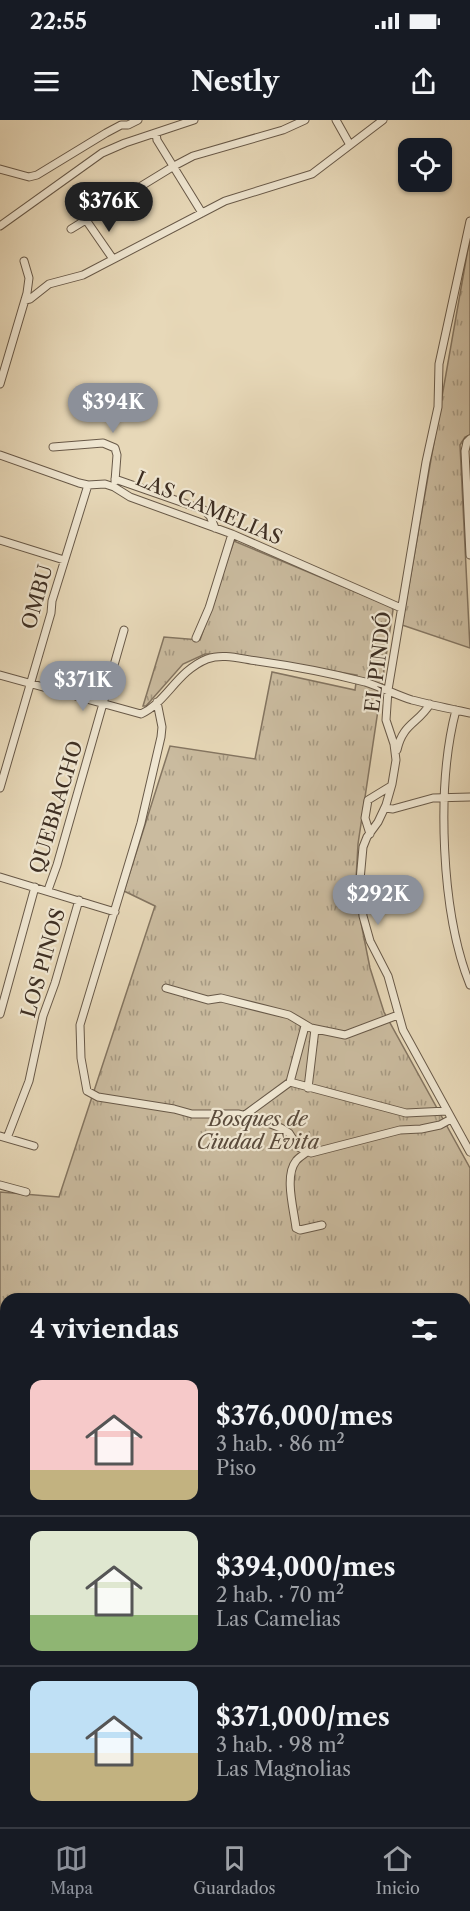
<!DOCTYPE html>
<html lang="es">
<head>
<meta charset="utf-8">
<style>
  :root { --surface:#171b24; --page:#242831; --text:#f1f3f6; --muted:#9ea1a6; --line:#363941; --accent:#8c9099 }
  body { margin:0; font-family:"Libre Caslon Text",serif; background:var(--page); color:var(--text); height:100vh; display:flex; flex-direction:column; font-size:22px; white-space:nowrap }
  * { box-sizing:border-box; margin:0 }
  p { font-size:20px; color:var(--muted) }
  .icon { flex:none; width:33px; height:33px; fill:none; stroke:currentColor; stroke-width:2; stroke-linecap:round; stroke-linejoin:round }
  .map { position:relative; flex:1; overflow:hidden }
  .sheet { position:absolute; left:0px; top:1173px; width:471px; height:534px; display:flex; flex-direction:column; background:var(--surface); border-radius:18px 18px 0 0; box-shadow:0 2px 4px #0004 }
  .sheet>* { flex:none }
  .buttons { position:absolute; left:398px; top:18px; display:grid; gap:12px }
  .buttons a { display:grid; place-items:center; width:54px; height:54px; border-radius:12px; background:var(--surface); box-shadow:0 2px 4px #0004; font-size:30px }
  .price { position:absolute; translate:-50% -51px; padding:0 14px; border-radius:21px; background:var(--accent); color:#fff; font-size:20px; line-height:39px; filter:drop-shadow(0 2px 3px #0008) }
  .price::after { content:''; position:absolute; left:50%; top:36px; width:18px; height:14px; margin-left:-9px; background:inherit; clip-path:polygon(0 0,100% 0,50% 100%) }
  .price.selected { background:#222; color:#fff }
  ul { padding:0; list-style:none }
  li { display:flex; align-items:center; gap:18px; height:150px; padding:0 30px }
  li+li { border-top:2px solid var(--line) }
  li span { display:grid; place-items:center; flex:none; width:168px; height:120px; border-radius:12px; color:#555 }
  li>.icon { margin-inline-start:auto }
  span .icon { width:72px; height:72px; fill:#fffc; stroke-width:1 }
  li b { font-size:26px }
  h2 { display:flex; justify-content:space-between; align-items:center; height:72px; padding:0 30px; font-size:26px }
  .status { display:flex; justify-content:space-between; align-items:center; height:42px; padding:0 30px; background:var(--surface); direction:ltr }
  .status svg { height:16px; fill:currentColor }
  header { display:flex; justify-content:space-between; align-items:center; height:78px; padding:0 30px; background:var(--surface); font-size:27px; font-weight:700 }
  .tabs { display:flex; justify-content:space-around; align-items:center; height:84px; border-top:2px solid var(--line); background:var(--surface); font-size:16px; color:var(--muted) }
  .tabs a { display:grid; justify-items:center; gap:3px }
  .tabs .selected { color:var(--accent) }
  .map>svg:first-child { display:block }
  .grass { fill:url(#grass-tufts); stroke:#847561; stroke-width:1.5 }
  .forest { fill:url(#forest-crowns); stroke:#847561; stroke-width:1.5 }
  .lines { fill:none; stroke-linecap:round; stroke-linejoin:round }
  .minor-casing { stroke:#685948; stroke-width:9 }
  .primary-casing { stroke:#3e2f23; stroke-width:13 }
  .minor { stroke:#efe6d1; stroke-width:7 }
  .primary { stroke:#e7d8b8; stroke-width:10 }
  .labels { text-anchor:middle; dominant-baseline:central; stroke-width:4.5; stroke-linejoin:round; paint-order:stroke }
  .street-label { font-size:20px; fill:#3e2f23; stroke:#efe6d1 }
  .park-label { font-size:20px; font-style:italic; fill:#5a4b3c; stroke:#efe6d1 }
</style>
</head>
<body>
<div class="status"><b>22:55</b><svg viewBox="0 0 49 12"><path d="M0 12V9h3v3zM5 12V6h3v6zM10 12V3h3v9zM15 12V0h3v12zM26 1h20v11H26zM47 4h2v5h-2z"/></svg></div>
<header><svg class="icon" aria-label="menu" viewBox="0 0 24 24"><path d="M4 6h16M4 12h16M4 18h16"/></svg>Nestly<svg class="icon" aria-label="share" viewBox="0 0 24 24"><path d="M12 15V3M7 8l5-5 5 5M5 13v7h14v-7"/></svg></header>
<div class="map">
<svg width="470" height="1707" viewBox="0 0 470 1707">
  <defs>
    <pattern id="grass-tufts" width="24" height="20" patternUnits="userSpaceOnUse" patternTransform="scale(1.5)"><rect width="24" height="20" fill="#cabb9f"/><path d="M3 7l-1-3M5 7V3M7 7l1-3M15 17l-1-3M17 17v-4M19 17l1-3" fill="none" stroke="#a59881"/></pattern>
    <pattern id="forest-crowns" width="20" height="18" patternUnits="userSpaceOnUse" patternTransform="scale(1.5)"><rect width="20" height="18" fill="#cabb9f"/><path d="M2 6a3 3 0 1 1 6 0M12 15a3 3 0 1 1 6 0" fill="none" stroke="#a59881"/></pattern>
  </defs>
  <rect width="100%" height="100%" fill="#e7d8b8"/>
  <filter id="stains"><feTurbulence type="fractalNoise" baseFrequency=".00333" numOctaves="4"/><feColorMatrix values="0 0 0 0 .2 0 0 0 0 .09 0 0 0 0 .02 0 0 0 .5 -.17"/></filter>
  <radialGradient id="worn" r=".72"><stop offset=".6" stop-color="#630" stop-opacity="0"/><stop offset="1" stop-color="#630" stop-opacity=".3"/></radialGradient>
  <path class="grass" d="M470,117V315L465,317L460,325L470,528L402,505Z
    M234,421L392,487L393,490L358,724L356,760L361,803L370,848L384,892L470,1048V1689L465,1691V1179H6V1560L0,1557V1072L59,1077L155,786L124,771L170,626L255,639L272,552L355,570L357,555L231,534H205L183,544L146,586H143L164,517L200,520Z"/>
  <path class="forest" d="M6,1415V1560L0,1557V1439Z
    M470,1458V1689L465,1691V1478Z"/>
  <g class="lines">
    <g class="minor-casing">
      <path id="minor" d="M336,0L350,25
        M156,13L157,20L202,93
        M0,49L29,57L37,55L106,13L121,5H128L138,0
        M86,100L113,139
        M470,101L439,244L438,287L426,342L388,570L386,600L394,624L396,640L392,664L386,685L378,702L367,717L363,727L360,760L363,796L370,821L388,856L403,910L470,1032
        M0,106L102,33L125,23L194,0
        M71,109L174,46L193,36L283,10L305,0
        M25,180L30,179L49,164L83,155L225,81L312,54L383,0
        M0,264L27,173L29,158L24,141
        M470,319L467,322L465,331L470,435
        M53,327L103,323L115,328L117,335L115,361
        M0,335L79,363L88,365L105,364L114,367L130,377L232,414L401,488
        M115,359L204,390L210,396L215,408
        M0,420L64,440
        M196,518L209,488L232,414
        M0,555L141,594C166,583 177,551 207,539C223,533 241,539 257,541C293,546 330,553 365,562C381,567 396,575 412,580C431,585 451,589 470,593
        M157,582L162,607L161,617L141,703L80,905L81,938L87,971L98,977L174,989L192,994H238L255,998L281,1008L289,1013L298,1027L311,1033L400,1010L421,1009L440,1005L451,999
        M456,590C436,666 441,793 470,865
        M397,630C403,603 418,604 430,584
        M0,668L51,493L52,481L88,365
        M385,688L393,689L433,678L470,677
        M370,714L365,698L368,680L391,666
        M0,757L115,792
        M48,770L57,745L124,510
        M166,868L208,880L221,878L289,895L311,908L345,915L398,895
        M0,894L35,767
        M290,962L406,993L447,991
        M308,968L315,909
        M245,995L290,962L305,906
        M0,1016L34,1026
        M7,1018L29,961L43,896L55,863L79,780
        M307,1032C303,1035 298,1038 296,1041C284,1056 294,1090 296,1108L300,1110L322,1105
        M0,1065L26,1072
        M465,1448L470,1430"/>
    </g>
    <g class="primary-casing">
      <path id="primary" d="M0,1567L6,1570
        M0,1579L6,1582
        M291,1701L304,1707
        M417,1704L434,1707
        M360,1707L369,1701
        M447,1707L470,1701"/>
    </g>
    <use href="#minor" class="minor"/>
    <use href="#primary" class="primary"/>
  </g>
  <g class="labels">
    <g class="street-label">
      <text transform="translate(209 388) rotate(23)">LAS CAMELIAS</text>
      <text transform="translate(37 477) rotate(-74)">OMBU</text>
      <text transform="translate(378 542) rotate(-83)">EL PINDÓ</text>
      <text transform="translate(56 687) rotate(-73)">QUEBRACHO</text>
      <text transform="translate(43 843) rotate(-74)">LOS PINOS</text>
    </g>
    <g class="park-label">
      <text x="258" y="999">Bosques de<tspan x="258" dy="23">Ciudad Evita</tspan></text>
    </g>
  </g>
  <rect width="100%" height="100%" filter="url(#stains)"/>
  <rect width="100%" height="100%" fill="url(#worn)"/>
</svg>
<div class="buttons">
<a><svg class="icon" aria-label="locate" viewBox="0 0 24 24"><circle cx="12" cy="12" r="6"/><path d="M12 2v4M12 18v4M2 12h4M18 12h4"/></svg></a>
</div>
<b class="price selected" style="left:109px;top:113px">$376K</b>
<b class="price" style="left:113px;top:314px">$394K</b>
<b class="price" style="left:83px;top:592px">$371K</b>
<b class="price" style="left:378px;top:806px">$292K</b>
<section class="sheet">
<h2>4 viviendas<svg class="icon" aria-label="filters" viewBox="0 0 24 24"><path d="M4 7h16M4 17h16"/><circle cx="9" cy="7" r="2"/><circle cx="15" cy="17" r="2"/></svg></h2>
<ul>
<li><span style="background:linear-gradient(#f6c9c9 75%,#c2b280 0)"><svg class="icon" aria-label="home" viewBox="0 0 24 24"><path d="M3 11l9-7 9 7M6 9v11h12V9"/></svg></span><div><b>$376,000/mes</b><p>3 hab. · 86 m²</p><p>Piso</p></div></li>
<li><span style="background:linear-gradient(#dfe7d0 70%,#8fb573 0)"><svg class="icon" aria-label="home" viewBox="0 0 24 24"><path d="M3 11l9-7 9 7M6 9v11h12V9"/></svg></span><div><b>$394,000/mes</b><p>2 hab. · 70 m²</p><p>Las Camelias</p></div></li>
<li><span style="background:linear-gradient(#bfe0f5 60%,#c2b280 0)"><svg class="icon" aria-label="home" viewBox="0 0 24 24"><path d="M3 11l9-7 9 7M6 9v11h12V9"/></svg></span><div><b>$371,000/mes</b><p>3 hab. · 98 m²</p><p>Las Magnolias</p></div></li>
</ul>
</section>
</div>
<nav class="tabs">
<a class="selected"><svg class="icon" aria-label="map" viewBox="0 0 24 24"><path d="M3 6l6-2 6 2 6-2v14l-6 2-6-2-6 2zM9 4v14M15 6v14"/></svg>Mapa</a>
<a><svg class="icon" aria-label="saved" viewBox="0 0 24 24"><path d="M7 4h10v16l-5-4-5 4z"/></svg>Guardados</a>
<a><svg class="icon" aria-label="home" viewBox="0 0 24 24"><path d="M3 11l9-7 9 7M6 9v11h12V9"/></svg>Inicio</a>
</nav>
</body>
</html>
